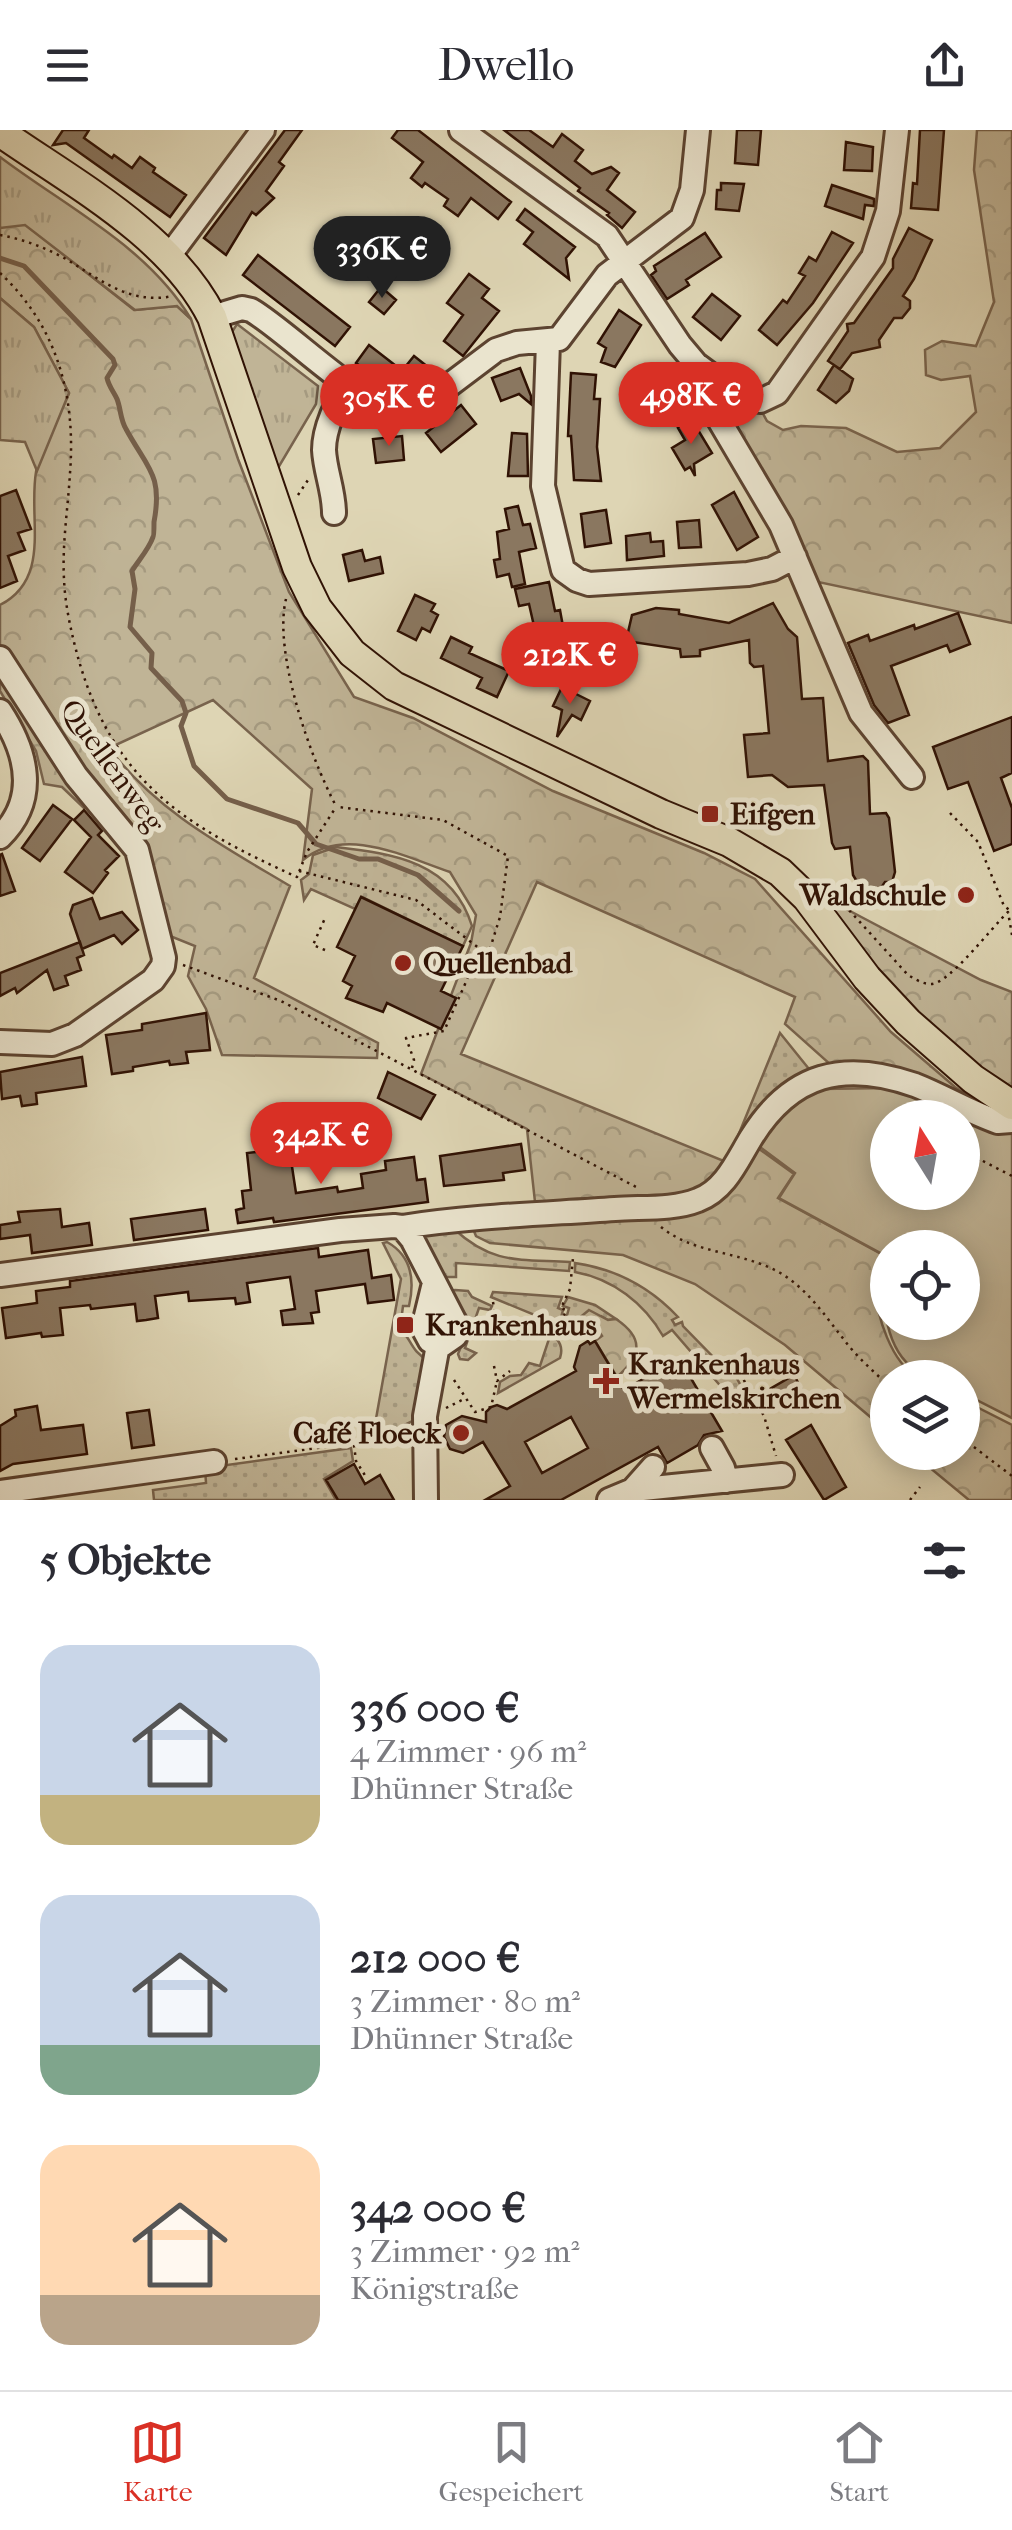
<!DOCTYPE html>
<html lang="de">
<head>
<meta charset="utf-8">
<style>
  :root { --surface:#fff; --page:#f7f7f7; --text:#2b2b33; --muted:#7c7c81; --line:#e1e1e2; --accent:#d93025 }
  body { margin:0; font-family:"IM FELL French Canon",serif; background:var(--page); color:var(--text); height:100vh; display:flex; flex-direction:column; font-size:38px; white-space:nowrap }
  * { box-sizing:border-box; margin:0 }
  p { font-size:32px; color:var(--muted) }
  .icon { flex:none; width:55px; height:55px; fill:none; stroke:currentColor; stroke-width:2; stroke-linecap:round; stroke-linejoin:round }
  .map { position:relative; height:1370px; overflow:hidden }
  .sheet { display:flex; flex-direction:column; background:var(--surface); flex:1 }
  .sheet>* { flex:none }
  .needle { width:65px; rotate:349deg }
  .buttons { position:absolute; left:870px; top:970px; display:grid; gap:20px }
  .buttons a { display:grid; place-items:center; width:110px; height:110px; border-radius:50%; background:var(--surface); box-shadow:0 5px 25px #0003; font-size:50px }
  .price { position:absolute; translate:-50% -85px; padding:0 22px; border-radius:35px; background:var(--accent); color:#fff; font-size:32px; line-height:65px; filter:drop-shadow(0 2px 5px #0008) }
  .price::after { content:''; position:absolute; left:50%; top:60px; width:30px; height:22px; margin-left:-15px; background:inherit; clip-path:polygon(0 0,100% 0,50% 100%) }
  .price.selected { background:#222; color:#fff }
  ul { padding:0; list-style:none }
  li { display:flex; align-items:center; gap:30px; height:250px; padding:0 40px }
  li span { display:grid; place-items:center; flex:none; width:280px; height:200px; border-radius:30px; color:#555 }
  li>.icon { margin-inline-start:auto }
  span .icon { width:120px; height:120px; fill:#fffc; stroke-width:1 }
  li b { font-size:42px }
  h2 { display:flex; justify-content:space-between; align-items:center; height:120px; padding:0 40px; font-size:42px }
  header { display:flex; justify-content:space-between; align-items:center; height:130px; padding:0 40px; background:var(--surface); font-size:45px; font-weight:600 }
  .tab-bar { display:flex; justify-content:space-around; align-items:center; height:140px; border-top:2px solid var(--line); background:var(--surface); font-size:28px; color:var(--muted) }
  .tab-bar a { display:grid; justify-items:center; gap:5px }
  .tab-bar .selected { color:var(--accent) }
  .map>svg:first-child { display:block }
  .grass { fill:url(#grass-dots); stroke:#78634d; stroke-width:2.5 }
  .forest { fill:url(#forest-crowns); stroke:#78634d; stroke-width:2.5 }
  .park { fill:url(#park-tufts); stroke:#78634d; stroke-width:2.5 }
  .garden { fill:#c0b496; stroke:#78634d; stroke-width:2.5; fill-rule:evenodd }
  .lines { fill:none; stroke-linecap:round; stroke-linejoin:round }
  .stream { stroke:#755f4a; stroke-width:5 }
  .building { fill:#8a7760; stroke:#301204; stroke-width:2.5; fill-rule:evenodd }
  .minor-casing { stroke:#5c4330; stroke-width:28 }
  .major-casing { stroke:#301204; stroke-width:32 }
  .path { stroke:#301204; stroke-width:2.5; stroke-dasharray:2.5 5; stroke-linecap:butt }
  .minor { stroke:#eae4ce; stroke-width:22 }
  .major { stroke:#ded5b4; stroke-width:28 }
  .poi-dot { fill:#8f2418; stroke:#eae4ce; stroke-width:4 }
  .labels { text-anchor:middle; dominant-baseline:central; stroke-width:10; stroke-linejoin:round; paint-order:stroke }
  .street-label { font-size:30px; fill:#301204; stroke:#eae4ce }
  .poi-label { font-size:30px; font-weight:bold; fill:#301204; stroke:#eae4ce; text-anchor:start }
</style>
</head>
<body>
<header><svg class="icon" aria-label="menu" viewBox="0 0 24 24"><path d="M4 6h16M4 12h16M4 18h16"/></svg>Dwello<svg class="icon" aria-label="share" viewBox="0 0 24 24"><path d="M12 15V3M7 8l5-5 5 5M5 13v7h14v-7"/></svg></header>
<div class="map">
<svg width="1012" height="1370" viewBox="0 0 1012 1370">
  <defs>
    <pattern id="grass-dots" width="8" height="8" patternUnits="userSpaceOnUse" patternTransform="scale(2.5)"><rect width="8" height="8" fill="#c0b496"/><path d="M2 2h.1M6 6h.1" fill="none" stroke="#a59a80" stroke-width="1.8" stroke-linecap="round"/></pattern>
    <pattern id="forest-crowns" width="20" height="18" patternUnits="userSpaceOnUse" patternTransform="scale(2.5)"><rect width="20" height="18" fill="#c0b496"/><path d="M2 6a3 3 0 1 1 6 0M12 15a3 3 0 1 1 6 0" fill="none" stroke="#a59a80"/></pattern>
    <pattern id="park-tufts" width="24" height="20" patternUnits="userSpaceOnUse" patternTransform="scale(2.5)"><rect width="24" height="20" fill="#c0b496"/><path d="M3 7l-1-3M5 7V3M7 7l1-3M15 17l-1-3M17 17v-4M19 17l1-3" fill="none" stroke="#a59a80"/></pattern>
  </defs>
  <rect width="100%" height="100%" fill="#ded5b4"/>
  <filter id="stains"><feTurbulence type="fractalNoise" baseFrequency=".002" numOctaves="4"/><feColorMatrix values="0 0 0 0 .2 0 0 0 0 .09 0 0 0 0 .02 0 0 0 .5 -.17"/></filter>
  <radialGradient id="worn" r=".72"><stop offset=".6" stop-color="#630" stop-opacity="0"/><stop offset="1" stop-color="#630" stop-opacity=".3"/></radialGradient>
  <path class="grass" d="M336,717C395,724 452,732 472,796L463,816L362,767L355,779L311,759L304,770L301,750L309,744L313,725Z
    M780,903L809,939L787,956L738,1006Z
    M454,1099C493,1135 520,1129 570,1132L569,1141L456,1133V1147H446L426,1119L425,1108L428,1103Z
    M387,1112C412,1126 415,1150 409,1176H403L400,1199C412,1209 410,1221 429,1231L417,1289L390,1302L374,1300L401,1149L383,1113Z
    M575,1133C616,1139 649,1156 678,1187L672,1190L675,1195L682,1192L683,1196L728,1242L735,1245L741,1256L730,1267L672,1200L663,1206C644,1173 613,1149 575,1142Z
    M455,1160L468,1161L472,1167L492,1176L490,1180L479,1178L465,1218L476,1223L468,1230L460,1229L458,1224L465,1207L451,1161Z
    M493,1162L562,1167L558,1178L563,1180L559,1195L491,1167Z
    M568,1167L595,1175L616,1189L608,1190L601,1186L578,1194L580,1200L564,1196L569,1178L563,1176Z
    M537,1196C550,1203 566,1210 560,1228L498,1263L500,1252L510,1246L521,1245L529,1233L540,1236L549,1209L535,1203Z
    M351,1318L353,1331L324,1349L336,1370H154L153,1360L206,1353L205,1338Z"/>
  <path class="forest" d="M977,0H1012V493L818,452L788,391L725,282L728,275L737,271L761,280L767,291L783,300L801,296L846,298L897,322L940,318L976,282L970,246L941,250L926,245L925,220L942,211L976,216L994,172L974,40Z
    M0,27L25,94L134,180L177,176L191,189L238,329L289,462L354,567L413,588L553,661L704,723L755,749L891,902L955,957L997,985L832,936L785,894L795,867L537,752L461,924L726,1032L741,1006L794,1044L778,1068L883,1125C881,1135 877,1146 876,1156C875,1184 892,1234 918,1247L888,1248L887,1301L785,1215L695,1154L623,1125L490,1113L476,1106L472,1096L537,1090L527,999L421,944L471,813L476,785L450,742C405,727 345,695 303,730L312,659L213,570L109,618C156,681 223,716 290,756L254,848L378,913L377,928L222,925L206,879L188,846L195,816L165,804L137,754L124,720L122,684L104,671L84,678L62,657L44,654L36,621L0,561V475C52,448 28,389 36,342C41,316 59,288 69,263L34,197L0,168Z
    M812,761L981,850L1012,862V963L912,884Z
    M589,1180L608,1190L616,1189C644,1208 642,1225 617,1247L595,1211L602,1206L593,1192L580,1200L578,1189Z
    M963,1270L1012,1295V1370H969L912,1323L962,1322Z"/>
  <path class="park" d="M0,27C66,77 147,116 191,189L177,176L135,180L25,95L0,98Z
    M0,168L34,197L69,263L37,341L25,312L0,310Z
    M237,194L318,256L316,274L278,338L232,202Z"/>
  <path class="garden" d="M891,958L1012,1004V1288L963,1263L962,1248C953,1247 940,1249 931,1247C882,1233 881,1166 884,1125L779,1068L795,1043L756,1014L799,970L820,959ZM888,988H962V1062H888ZM888,1118H962V1192H888Z"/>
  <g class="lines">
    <path class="stream" d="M0,128L24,136L113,229L115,235L107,248C109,257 114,262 117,269C121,279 120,289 126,299C147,338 163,344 154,392C154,394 154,406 153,407C149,419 138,431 132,441L135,459L130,497L152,523L151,538L182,571L186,583L181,596L194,636L227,669L298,693L316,714L359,729H378L418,745L459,781"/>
  </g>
  <path class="building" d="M63,0H89L84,8L112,28L114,25L132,38L140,27L155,38L153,42L186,65L170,87L66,13L53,15Z
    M285,0H302L279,32L284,36L266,61L274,68L256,85L252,82L226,125L204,108Z
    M398,0H418L511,72L498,89L471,68L458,86L444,76L448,69L425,53L422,57L411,48L423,32L392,8Z
    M504,0H529L553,17L562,4L583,20L575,31L592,44L611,37L619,43L607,60L635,82L622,98L607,85L609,83L578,61L580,58Z
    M737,0H761L758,35L735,33Z
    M920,0H944L938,80L911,78L913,53L917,54Z
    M846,12L873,17L872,41L844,40Z
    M721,53L744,54L739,81L716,79L717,60H721Z
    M832,55L874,69V76L865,75L863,89L825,76Z
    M525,79L575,117L566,128L569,149L524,114L533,102L517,90Z
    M909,98L932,110L914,149L903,166L910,171V178L902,188H894L879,210L880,217L852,223L840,239L828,231L848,201L847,194L854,193L893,138V129Z
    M832,102L853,113L813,173L777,215L759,200L783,170L787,173L805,146L799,143L809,127L816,131Z
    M705,103L721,127L686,150L689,155L667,169L651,145L656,141L654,136Z
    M258,125L350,197L335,216L243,145Z
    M469,144L489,159L482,168L499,181L463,226L444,211L463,185L447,173Z
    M381,157L396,170L384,184L369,172Z
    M712,164L740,186L721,210L693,187Z
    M619,180L641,195L615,237L601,232L606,218L598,213Z
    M369,215L400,239L385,260L370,251L374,246L356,233Z
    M414,226L433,241L416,261L397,247Z
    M834,235L853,249L849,261L836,273L818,260Z
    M520,238L531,266V274L519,264L501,271L492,248Z
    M571,243L596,245L594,269H600L597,317L601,351L574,350L571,306H568Z
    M669,258L683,265L669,291L637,274L643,262L662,272Z
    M461,275L476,294L441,322L426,303Z
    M692,290L712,323L694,334L695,346L690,337L685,340L672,318L685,310L678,298Z
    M512,303L527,304L528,346H508Z
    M402,306L404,330L376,333L373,309Z
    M16,360L31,399L18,403L25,420L8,426L17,451L0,458V366Z
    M734,362L758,407L737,420L712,375Z
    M518,376L523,395L530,394L536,418L519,422L525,454L512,457L509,444L497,447L494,430L500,429L497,402L509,399L505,379Z
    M606,380L611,413L585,417L581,384Z
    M699,390L701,417L679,418L677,392Z
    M650,403L651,412L663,411L664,426L627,430L626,406Z
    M362,420L365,431L380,427L383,443L349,451L343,425Z
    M549,452L555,481L560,480L564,502L549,505L545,494L534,496L529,474L519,476L515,459Z
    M415,465L435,474L431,481L438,485L430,502L422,498L416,510L398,501Z
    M773,473L788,499L797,507L802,569L823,568L828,631L863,626L868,631L870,684L886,683L889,688L895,742L892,752H885L876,765L865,754L859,755L853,745L850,717L835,719L832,713L824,655L788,657L772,645L748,647L744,605L769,603L763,536L754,537L750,533L749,510L700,520V526L681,527L680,519L626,511L632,485L656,478L679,480V484L729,493Z
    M958,483L970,514L950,522L947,515L891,536L909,585L888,593L874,575L848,513L868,505L870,511L914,495L915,499Z
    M451,507L472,517L469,523L509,541L497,567L477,558L482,548L441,528Z
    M562,557L590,571L581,590L572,585L557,607L562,580L553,576Z
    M1012,587V643L1001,648L1012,678V714L994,721L968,652L948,659L933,617Z
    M53,675L72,689L40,731L22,718Z
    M84,680L102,701L98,705L119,726L105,740L108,743L93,763L65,742L91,707L74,690Z
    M2,724L15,761L0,766V725Z
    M361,767L463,816L441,861L456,868L441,899L387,873L383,882L346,868L352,856L343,851L355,826L337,817Z
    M92,768L100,789L122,782L138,800L122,814L114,805L82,819L70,784L73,775Z
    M80,812L84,825L77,828L81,840L65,846L68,855L54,860L47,840L17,863L15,858L0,866V843Z
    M206,883L210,920L186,922L188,933L170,935L169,931L133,937V941L112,944L106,905L142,900V894Z
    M82,927L86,956L36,963L37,974L22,976L20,966L2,969L0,942Z
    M388,942L435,965L421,989L378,968Z
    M304,1007L306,1028L291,1030L296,1063L337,1057L338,1062L363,1058L361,1044L386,1040L385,1031L414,1027L417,1050L425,1049L428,1072L274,1092L273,1088L238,1093L236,1080L244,1078L242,1061L251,1060L247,1023L265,1021L264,1012Z
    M521,1014L525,1040L503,1043L504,1050L444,1056L440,1026Z
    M60,1079L62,1097L89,1093L92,1115L32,1123L30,1105L0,1109V1095L20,1092L18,1082Z
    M205,1079L208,1100L134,1110L131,1089Z
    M318,1118L319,1127L368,1120L372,1148L391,1145L394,1170L368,1173L365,1154L316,1161L319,1182L311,1183L313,1193L283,1195L281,1181L295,1179L290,1147L247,1153L250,1172L236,1174L235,1168L189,1171L188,1162L155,1166L158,1188L146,1190L137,1191L135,1174L91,1179L90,1175L60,1178L63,1205L42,1207L41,1203L6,1208L2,1178L37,1173L36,1161L70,1157V1151Z
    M588,1211L590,1214L595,1211L624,1260L679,1228L722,1301L704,1305L698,1315L667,1333L658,1317L561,1370H485L510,1356L483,1312L463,1323L450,1319L444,1307L446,1295L462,1286L486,1292V1282L491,1277L497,1275L507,1279L576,1241L574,1237L580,1216ZM571,1287L588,1318L542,1343L525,1312Z
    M794,1245L801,1258L763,1280L756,1267Z
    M37,1276L41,1300L83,1295L87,1324L13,1334L0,1341V1296L16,1286L15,1280Z
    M149,1280L154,1315L132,1318L127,1283Z
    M811,1295L846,1357L824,1370L786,1310Z
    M354,1334L365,1354L380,1345L394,1370H338L326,1350Z"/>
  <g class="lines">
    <g class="minor-casing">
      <path id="minor" d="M461,0L607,106L680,215L696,234L734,262L760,271L777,263L873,127L888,81L897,0
        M169,126L263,0
        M212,187L242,178L251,180C288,201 374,289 411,284L496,220L517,213L559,209L607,145L682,88L692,60L698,0
        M548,212L543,356L563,440L577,450L589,454L748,444L772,439L795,427
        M722,254L716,268L719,290L781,395L861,583L912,647
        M334,383C334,361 325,341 324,320C324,298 337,271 349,253
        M0,528L76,646L137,720L164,828L163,836L153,850L75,905L52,914L0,912
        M0,581C27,622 39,669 0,707
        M402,1097C472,1086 544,1084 615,1079C641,1077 673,1080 698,1070C725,1060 737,1031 751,1008C791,943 844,930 915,955C943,966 969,982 998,992L1012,991
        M0,1145L340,1100L394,1096L402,1097L412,1109L455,1192V1206L442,1215L430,1211L423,1198L434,1153
        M712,1318L723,1338L726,1351
        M0,1362L214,1332
        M629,1364L653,1337
        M426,1370L425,1286L438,1215
        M609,1370L633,1360L782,1345"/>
    </g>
    <g class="major-casing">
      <path id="major" d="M0,2C73,53 171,105 212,187L297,437L317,478L352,523L394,556L661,684L729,712L780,742L807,768L867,848L908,892L973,949L1012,975"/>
    </g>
    <path class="path" d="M0,105C23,109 46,118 66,129C101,150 130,175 173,166
      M0,143C57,196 76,266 70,343C68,378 62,414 64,449C65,476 72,506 79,531C115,654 187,697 297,747L307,722L336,677
      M298,365L308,350
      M286,469C273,522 310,627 336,676
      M950,683L978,712L1004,776L1012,782
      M299,741L416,770L488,825L500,787L508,726L443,690L338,677
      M829,758L908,845C915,849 922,854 931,854C949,854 992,797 1008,782L1012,805
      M325,820L313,815L326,786
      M183,835L281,871L638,1058
      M412,938L414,930L406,908L444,901L470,843L488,825L505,830
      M963,1058L979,1029L1012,1046
      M661,1097C695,1125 744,1121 782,1144C809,1161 826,1187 845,1211C857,1227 873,1241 888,1255
      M493,1172L496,1188
      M559,1200L566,1180L561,1178L570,1159L573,1128
      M740,1222L737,1238L764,1286L776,1326
      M494,1236L497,1251L510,1241
      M454,1250L475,1282L491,1277L497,1251
      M446,1278L464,1269
      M962,1308L1012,1346
      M354,1315L356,1331L366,1347
      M235,1329L392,1308L404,1301
      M910,1370L920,1357"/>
    <use href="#minor" class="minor"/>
    <use href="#major" class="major"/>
  </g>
  <g class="poi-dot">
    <rect x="700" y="674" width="20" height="20" rx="5"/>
    <circle cx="966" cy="765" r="10"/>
    <circle cx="403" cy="833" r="10"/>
    <rect x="395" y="1185" width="20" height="20" rx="5"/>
    <path d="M601 1236h10v10h10v10h-10v10h-10v-10h-10v-10h10z"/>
    <circle cx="461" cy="1303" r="10"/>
  </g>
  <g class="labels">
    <g class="street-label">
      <text transform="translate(112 636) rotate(54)">Quellenweg</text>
    </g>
    <g class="poi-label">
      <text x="730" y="684">Eifgen</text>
      <text x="946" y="765" text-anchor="end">Waldschule</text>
      <text x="423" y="833">Quellenbad</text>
      <text x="425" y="1195">Krankenhaus</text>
      <text x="628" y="1234">Krankenhaus<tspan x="628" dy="34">Wermelskirchen</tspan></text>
      <text x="441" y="1303" text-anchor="end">Café Floeck</text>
    </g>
  </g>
  <rect width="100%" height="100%" filter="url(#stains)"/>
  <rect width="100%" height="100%" fill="url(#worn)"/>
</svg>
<div class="buttons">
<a><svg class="needle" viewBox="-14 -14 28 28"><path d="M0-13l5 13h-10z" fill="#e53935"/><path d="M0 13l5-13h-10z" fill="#7c7c81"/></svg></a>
<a><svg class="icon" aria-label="locate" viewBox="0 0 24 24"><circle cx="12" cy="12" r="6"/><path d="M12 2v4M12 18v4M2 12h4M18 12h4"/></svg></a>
<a><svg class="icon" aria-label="layers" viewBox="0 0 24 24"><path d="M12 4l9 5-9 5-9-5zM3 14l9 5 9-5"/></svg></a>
</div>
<b class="price selected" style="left:382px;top:171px">336K €</b>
<b class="price" style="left:691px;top:317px">498K €</b>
<b class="price" style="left:389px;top:319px">305K €</b>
<b class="price" style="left:570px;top:577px">212K €</b>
<b class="price" style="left:321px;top:1057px">342K €</b>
</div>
<section class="sheet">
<h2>5 Objekte<svg class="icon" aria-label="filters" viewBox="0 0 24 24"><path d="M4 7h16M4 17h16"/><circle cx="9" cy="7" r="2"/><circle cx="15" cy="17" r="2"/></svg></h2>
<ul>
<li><span style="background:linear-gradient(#c9d6e8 75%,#c2b280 0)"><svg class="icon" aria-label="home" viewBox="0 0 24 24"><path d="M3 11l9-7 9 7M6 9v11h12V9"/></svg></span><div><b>336 000 €</b><p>4 Zimmer · 96 m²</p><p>Dhünner Straße</p></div></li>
<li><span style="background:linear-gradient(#c9d6e8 75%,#7fa58c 0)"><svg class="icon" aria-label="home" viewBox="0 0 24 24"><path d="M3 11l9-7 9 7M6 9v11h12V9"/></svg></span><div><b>212 000 €</b><p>3 Zimmer · 80 m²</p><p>Dhünner Straße</p></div></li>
<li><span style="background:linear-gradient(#ffd9b3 75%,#b9a48a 0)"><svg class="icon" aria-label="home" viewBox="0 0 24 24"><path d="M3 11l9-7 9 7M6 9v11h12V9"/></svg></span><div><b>342 000 €</b><p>3 Zimmer · 92 m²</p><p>Königstraße</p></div></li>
</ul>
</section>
<nav class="tab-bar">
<a class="selected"><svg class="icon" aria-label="map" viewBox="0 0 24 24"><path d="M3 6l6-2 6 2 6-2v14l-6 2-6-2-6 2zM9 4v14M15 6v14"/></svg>Karte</a>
<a><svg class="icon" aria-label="saved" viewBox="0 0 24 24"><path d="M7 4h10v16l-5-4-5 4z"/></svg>Gespeichert</a>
<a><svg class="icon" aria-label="home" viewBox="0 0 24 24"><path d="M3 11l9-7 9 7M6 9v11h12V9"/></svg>Start</a>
</nav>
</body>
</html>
